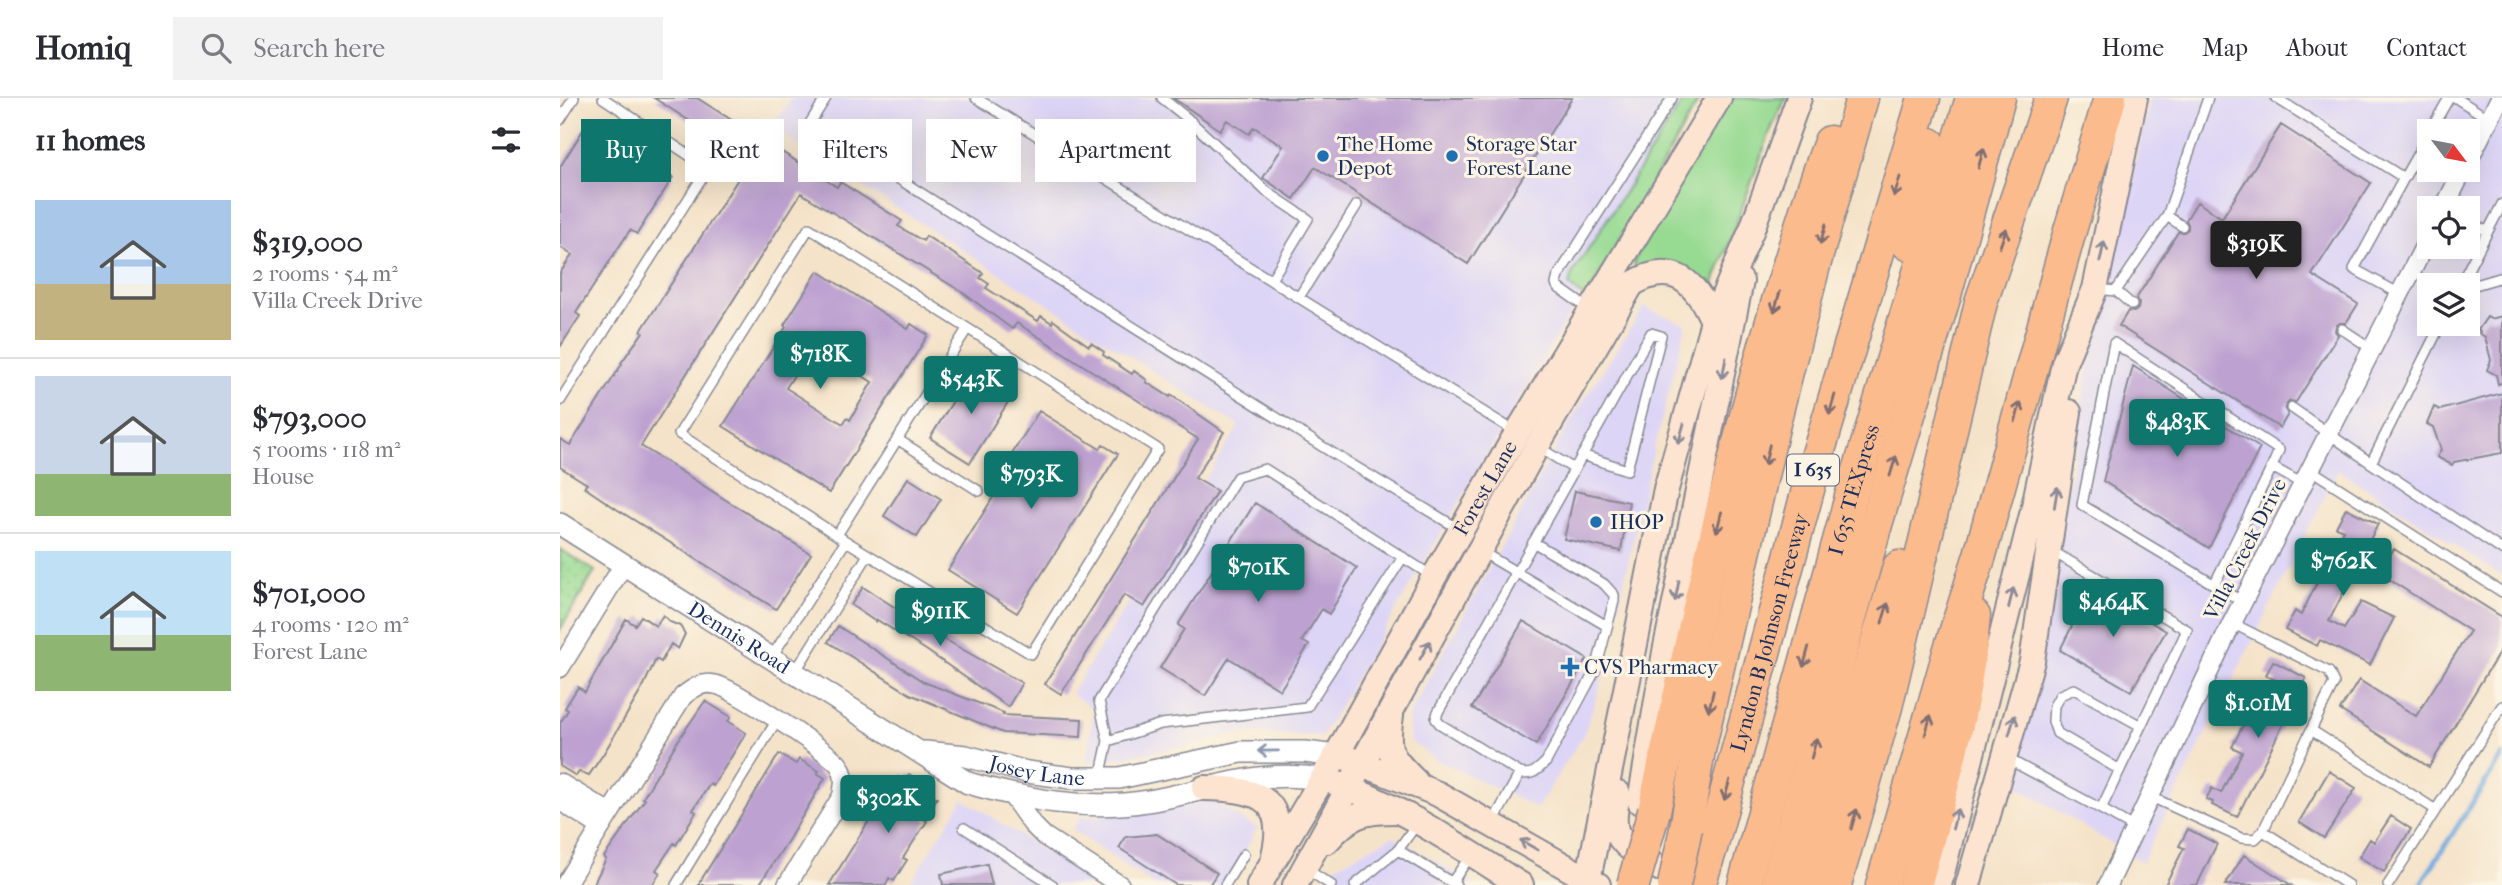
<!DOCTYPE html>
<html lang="en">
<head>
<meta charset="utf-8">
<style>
  :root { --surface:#fff; --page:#f2f2f3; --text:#2b2b33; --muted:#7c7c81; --line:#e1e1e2; --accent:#0f766e }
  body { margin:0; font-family:"IM FELL French Canon",serif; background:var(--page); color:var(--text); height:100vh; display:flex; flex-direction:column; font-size:26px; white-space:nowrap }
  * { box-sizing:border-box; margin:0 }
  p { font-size:23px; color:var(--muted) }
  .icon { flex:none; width:38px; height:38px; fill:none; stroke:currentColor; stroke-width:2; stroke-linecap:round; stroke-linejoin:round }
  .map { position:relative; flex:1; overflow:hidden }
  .details { display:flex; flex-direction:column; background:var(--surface); width:560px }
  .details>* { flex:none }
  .hud { position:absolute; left:21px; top:21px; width:665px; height:63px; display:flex; gap:14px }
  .needle { width:46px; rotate:122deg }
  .controls { position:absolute; left:1857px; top:21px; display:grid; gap:14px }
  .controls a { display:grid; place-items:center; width:63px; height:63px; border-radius:0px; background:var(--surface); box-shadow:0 7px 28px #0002; font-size:35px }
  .price { position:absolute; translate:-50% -60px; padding:0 16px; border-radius:7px; background:var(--accent); color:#fff; font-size:23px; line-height:46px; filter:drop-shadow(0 2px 4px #0008) }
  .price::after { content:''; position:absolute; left:50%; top:42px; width:21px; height:16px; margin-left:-10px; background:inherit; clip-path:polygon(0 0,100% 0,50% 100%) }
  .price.current { background:#222; color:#fff }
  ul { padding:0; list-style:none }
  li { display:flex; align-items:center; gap:21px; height:175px; padding:0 35px }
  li+li { border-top:2px solid var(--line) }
  li span { display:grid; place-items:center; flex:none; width:196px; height:140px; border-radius:0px; color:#555 }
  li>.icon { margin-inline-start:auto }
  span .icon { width:84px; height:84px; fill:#fffc; stroke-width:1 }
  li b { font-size:30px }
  h2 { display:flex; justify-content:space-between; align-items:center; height:84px; padding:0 35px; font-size:30px }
  .pill { padding:0 24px; border-radius:0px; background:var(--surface); box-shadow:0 7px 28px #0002; font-size:24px; line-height:63px }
  .pill.current { background:var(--accent); color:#fff }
  header { display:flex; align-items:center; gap:42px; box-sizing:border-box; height:98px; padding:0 35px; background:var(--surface); border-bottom:2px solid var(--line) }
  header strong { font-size:33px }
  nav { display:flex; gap:38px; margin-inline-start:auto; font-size:24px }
  .search { width:490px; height:63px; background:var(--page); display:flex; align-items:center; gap:18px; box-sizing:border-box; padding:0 24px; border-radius:0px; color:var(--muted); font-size:26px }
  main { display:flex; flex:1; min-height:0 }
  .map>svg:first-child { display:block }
  .built { fill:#ddd5f6; fill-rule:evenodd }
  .grass { fill:#97da92; stroke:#598478; stroke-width:2 }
  .park { fill:url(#park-dots); stroke:#598478; stroke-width:2 }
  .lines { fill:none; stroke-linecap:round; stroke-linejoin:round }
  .stream { stroke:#6ea9df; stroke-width:5 }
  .building { fill:#bda2d1; fill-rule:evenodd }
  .service-casing { stroke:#888994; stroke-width:12 }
  .minor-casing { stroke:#888994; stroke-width:21 }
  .tertiary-casing { stroke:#888994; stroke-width:24 }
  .secondary-casing { stroke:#888994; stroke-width:28 }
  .motorway-casing { stroke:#888994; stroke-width:35 }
  .service { stroke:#fff; stroke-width:9 }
  .minor { stroke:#fff; stroke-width:18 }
  .tertiary { stroke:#fff; stroke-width:21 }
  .secondary { stroke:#fde4d1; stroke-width:24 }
  .motorway { stroke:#fbbb8d; stroke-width:32 }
  .motorway-bridge-casing { stroke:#888994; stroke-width:35; stroke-linecap:butt }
  .motorway-bridge { stroke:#fbbb8d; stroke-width:32 }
  .oneway { stroke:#806e73 }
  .oneway2 { stroke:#8c8a98 }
  .oneway3 { stroke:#8d97ae }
  .poi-dot { fill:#1f6fb2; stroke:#fcf5e5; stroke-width:2.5 }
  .labels { text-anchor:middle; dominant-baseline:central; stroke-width:6; stroke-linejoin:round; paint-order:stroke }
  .shield { fill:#fcf5e5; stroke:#5e6a86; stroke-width:2 }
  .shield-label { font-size:19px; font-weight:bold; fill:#1b2f5e }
  .poi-label { font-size:21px; fill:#1b2f5e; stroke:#fcf5e5; text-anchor:start }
  .street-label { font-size:21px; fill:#1b2f5e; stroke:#fcf5e5 }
</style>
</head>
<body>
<header>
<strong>Homiq</strong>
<div class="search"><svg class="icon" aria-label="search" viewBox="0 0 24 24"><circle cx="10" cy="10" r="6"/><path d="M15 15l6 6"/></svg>Search here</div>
<nav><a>Home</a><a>Map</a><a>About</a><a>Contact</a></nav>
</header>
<main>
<section class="details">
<h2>11 homes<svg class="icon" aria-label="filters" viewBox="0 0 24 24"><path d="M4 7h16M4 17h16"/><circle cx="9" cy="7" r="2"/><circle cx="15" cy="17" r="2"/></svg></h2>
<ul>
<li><span style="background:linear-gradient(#a9c7e8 60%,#c2b280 0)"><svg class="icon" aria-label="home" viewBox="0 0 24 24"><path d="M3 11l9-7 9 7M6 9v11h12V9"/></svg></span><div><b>$319,000</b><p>2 rooms · 54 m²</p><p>Villa Creek Drive</p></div></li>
<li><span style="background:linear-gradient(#c9d6e8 70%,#8fb573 0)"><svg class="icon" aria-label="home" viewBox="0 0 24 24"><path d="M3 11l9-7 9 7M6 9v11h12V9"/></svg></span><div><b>$793,000</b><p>5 rooms · 118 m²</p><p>House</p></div></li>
<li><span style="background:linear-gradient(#bfe0f5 60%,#8fb573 0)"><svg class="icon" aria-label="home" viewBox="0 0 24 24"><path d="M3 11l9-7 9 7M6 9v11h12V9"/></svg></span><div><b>$701,000</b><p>4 rooms · 120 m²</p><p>Forest Lane</p></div></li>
</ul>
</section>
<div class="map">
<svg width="1942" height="787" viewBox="0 0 1942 787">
  <defs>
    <pattern id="park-dots" width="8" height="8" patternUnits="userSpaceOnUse" patternTransform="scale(1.75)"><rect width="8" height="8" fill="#97da92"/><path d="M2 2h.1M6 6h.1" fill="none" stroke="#82bb80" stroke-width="1.8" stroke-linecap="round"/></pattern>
  </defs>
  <rect width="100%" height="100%" fill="#fcf5e5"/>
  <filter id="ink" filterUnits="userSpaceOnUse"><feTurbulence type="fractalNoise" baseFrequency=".0143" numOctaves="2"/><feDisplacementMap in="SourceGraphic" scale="14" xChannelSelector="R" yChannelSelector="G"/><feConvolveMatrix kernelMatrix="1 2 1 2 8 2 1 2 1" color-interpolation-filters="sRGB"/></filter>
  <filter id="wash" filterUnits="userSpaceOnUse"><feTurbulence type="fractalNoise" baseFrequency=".00686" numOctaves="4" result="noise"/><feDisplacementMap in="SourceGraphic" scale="28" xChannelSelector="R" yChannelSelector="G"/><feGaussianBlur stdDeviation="1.57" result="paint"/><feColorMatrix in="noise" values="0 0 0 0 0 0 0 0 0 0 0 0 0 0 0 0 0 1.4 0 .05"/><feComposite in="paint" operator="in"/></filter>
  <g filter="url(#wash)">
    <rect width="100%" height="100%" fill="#f5e3c9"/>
    <path class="built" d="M231,0H1136L762,638L682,635L625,649L526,665L534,611L511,596L679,328L232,43L213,28Z
      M1591,0H1942V478L1778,372L1582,764L1449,683L1483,546L1536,223ZM1869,33H1908V72H1869ZM1869,110H1908V149H1869ZM1869,187H1908V226H1869Z
      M1084,209L1126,227L1089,371L1042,582L1024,636L977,710L875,661L850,643L848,619L1010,324Z
      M403,701L538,787H349Z
      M650,702L697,730L668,787H595L512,732L520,719L590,715Z
      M833,738L915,787H764L774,769Z"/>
    <path class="grass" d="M1125,0H1140L1026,201L1009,187L1012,176Z
      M1166,0H1226L1212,29L1152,190L1149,192L1075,171L1074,163Z"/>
    <path class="park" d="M0,451L35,473L0,532Z"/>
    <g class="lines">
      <path class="stream" d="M1860,787L1942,658"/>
    </g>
    <g id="blocks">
      <path class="building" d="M94,0H137L277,89L280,84L342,123L338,128L363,143L366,138L423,175L420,180L429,186L426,190L478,223L481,218L492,225L493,222L529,248L531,245L544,254L543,257L572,276L574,273L587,282L586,284L610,299L611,297L664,334L635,380L657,393L584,509L564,497L501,596L485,586L638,341L457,225L452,231L402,194L241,95L81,348L251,456L216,511L58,412L24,389L27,386L0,369V341L10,347L62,266L61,265L83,234L81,233L190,62Z
        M613,0H1012L908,166L755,69L734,101L703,80L723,48L694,29L689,36L667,22L660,32Z
        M28,24L113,79L77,136L70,132L16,215L20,218L0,249V175L12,157L0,149V69Z
        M1721,27L1811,85L1752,177L1798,206L1786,225H1780L1776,228L1775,233L1778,237L1736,304L1730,303L1726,307L1725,312L1728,316L1720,330L1559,228L1568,213L1574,214L1578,211L1579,205L1576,201L1618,134H1624L1628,131V126L1626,122L1637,104L1662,120Z
        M258,173L348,231L351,226L368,237L269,395L163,328L226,229L224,227ZM254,246L312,284L290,322L287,320L283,326L226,290Z
        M1942,218V285L1938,286L1936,277L1927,272L1931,262L1925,239L1919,235L1920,233L1918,232L1927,219L1931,221Z
        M1573,268L1700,350L1649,450L1543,383Z
        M413,271L453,296L410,365L370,340Z
        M1942,295V355L1894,364L1892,367L1877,359L1881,352L1873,329L1867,326L1874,309L1880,312Z
        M479,313L540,351L543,347L558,356L457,515L388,472L442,385L436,381Z
        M348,380L381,401L357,439L324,418Z
        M1015,393L1069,404L1061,453L1004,441Z
        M695,405L797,470L769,516L762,511L742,543L749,547L720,592L669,560L645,598L600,570L624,531L618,527Z
        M1786,410L1818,426L1769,523L1784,531L1801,504L1834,520L1810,567L1760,542L1757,548L1725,532L1735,513L1741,517L1783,432L1776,429Z
        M1834,451L1942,519V550L1869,669L1780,612L1799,582L1856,618L1910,533L1819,475Z
        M303,489L386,542L462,585L448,609L366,552L317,522L316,524L291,507Z
        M1535,492L1551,501L1553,497L1578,511L1575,515L1606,533L1571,593L1500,552L1524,504L1527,506Z
        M103,517L110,524L120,528L125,536L118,551L111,546L101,564L96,561L83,589L44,655L29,677L19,674L16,678L0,668V625L8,612L5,610L18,589L25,594L66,521L75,527L81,518L96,528Z
        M963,523L1027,561L976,647L912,610Z
        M278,528L364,584L444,615L443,617L522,621L521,639L443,635L350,596L268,544Z
        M1713,563L1746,580L1677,719L1652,707L1653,704L1646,701L1652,690L1661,695L1682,654L1672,649L1688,617L1698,621L1717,583L1706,577Z
        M145,603L171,619L168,623L186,635L153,688L150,686L133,712L136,714L124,734L116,747L114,745L96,772L100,775L92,787H33L46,761L44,759L85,701L83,700L117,644Z
        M219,656L236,666L239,661L259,673L257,675L265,680L229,741L199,787H138Z
        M1769,673L1796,690L1764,740L1739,724Z
        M349,676L370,689L367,693L377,700L364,721L367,723L343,760L347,762L334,783L329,780L326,787H269L333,684L338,679L344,683Z
        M1831,718L1851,731L1824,774L1799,759L1810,741L1814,744Z
        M1628,731L1657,746L1637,787H1605L1624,750L1619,748Z
        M597,736L657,775L649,787H616L559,750L566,739Z
        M1684,757L1731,787H1665Z
        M427,766L432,787H383L381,776Z"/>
    </g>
  </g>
  <g filter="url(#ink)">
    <use href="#blocks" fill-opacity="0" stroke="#888994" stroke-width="2"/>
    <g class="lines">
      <g class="service-casing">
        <path id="service" d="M266,0L250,25L771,354L899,431
          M416,0L956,334
          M602,0L627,20L707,94L748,121L711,182
          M1716,0L1844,80L1794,171L1840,196
          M1896,0L1929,21
          M0,22L14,0
          M1870,33L1889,0
          M1844,80L1869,36
          M1607,118L1622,128
          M1908,124L1927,133
          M249,130L598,351L471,556L286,443L119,336Z
          M1900,187L1942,106
          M1908,189L1942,179
          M1536,191L1556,193L1607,118L1648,0
          M1556,193L1572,207
          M739,199L797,107
          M1030,212L999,190L996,186L998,178L1112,0
          M1881,226L1811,365L1942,452
          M1782,231L1812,251
          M0,303L148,70L43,0
          M1732,310L1811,365
          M337,341L419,393
          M980,350L1014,371
          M1751,372L1942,494
          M277,437L407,231
          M973,444L1044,486L1054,497V503L1036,571L986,664C977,672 973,678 960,675L880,626L876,621L878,614L1091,235L1101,238L1067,372L1022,357
          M922,454L1047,528
          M1654,487L1712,369
          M1683,504L1522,407L1554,245L1719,352L1712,369L1743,386
          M1672,525L1769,574L1774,585L1751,632L1876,712
          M211,560L286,443
          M235,574L308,457
          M548,643L601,626L747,609L843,459
          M1446,660L1541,711L1627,532L1490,452
          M1560,672L1497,635L1493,623L1494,608L1500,597L1514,591L1581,628
          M540,680L548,643L539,603L677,379L705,371L872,478
          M1589,698L1681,740L1695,741L1703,733L1751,632
          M1541,711L1575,730
          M932,726L960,675
          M404,730L493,787
          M1703,733L1788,787
          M838,752L896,787
          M746,771L771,787
          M892,784L911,757
          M116,787L217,622
          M665,787L684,756
          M795,787L838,752L858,724
          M1828,787L1942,608"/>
      </g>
      <g class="minor-casing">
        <path id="minor" d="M1908,63L1940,0
          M1884,110L1903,72
          M0,570L64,466
          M0,685L50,715
          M452,698L472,726L484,738L560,787
          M0,703L41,729
          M5,787L123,598C133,590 143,583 157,587C172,590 270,654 279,667C286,677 284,687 282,698L227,787
          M1548,787L1672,525L1869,139"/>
      </g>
      <g class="tertiary-casing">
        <g id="tertiary">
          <path id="s1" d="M0,426L408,685C467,702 527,713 588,703C649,693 698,670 762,681"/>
          <path id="s2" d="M365,654L406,658L467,674L512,680H559L681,654H745L776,658"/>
        </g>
      </g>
      <g class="secondary-casing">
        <g id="secondary">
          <path d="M831,618C825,653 830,658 855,683"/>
          <path d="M787,660L878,696L1038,787"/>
          <path d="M773,684C841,708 900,749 961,787"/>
          <path d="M644,690C692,691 729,696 714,757"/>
          <path d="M1058,695C1056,707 1052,723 1057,735C1067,756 1109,775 1130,787"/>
          <path d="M1080,704L1105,554L1181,183"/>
          <path d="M767,743C790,717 802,713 836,713"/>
          <path id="s3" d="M699,787L776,658L874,479L957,335L1159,0"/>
          <path d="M735,787L977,348L1072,186C1114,161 1136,185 1153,223"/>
          <path d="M1027,787L1106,391L1153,223L1192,131L1239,0"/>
          <path d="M1379,787L1473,413L1504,265L1535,191L1575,0"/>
          <path d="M1408,787L1472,563L1509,314"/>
        </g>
      </g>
      <g class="motorway-casing">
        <g id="motorway">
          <path d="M1348,146L1370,46"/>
          <path d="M1094,713C1128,557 1162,401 1205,247C1225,179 1245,110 1270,44"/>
          <path d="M1126,730L1139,652L1215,321L1253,171L1302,0"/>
          <path id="s4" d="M1139,787L1152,747L1255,366L1364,0"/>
          <path id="s5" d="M1184,787L1291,399L1412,0"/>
          <path d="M1217,787L1314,433L1385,197L1439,0"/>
          <path d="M1246,787L1339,469"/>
          <path d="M1275,787L1326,609L1421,204L1491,0"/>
          <path d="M1322,787L1390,551L1420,457L1511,129L1550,0"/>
          <path d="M1355,787C1380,699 1406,609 1414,518"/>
        </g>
      </g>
      <use href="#service" class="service"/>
      <use href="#minor" class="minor"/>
      <use href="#tertiary" class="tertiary"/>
      <use href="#secondary" class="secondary"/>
      <use href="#motorway" class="motorway"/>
      <g class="motorway-bridge-casing">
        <path id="motorway-bridge" d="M1073,787L1094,713
          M1114,787L1126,730"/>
      </g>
      <use href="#motorway-bridge" class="motorway-bridge"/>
    </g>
    <defs><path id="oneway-shaft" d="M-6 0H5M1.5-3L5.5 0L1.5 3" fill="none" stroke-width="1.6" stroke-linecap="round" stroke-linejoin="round" transform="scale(1.75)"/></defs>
    <g class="oneway">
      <use href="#oneway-shaft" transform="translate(1421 60) rotate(-75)"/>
      <use href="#oneway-shaft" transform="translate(1337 89) rotate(107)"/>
      <use href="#oneway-shaft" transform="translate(1263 136) rotate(106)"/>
      <use href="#oneway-shaft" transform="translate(1443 140) rotate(-71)"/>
      <use href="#oneway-shaft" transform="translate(1217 204) rotate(106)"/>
      <use href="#oneway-shaft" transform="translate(1272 307) rotate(106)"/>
      <use href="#oneway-shaft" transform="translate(1458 314) rotate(-74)"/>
      <use href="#oneway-shaft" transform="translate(1207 357) rotate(103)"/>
      <use href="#oneway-shaft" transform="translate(1333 368) rotate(-73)"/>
      <use href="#oneway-shaft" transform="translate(1159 424) rotate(104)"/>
      <use href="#oneway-shaft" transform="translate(1325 515) rotate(-73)"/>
      <use href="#oneway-shaft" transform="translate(1246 559) rotate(105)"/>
      <use href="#oneway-shaft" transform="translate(1151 603) rotate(103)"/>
      <use href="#oneway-shaft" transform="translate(1368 627) rotate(-74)"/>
      <use href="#oneway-shaft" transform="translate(1254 650) rotate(-75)"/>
      <use href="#oneway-shaft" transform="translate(1167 692) rotate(105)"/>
      <use href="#oneway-shaft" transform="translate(1294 721) rotate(-74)"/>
    </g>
    <g class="oneway2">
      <use href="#oneway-shaft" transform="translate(1542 154) rotate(-78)"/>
      <use href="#oneway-shaft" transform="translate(1164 270) rotate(101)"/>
      <use href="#oneway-shaft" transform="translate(1121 336) rotate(106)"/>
      <use href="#oneway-shaft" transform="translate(1496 399) rotate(-81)"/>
      <use href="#oneway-shaft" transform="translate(1117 493) rotate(101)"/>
      <use href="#oneway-shaft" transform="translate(1451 500) rotate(-76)"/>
      <use href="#oneway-shaft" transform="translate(865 552) rotate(-61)"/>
      <use href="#oneway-shaft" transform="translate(1452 627) rotate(-73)"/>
      <use href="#oneway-shaft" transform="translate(1395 721) rotate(-76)"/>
      <use href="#oneway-shaft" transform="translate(969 747) rotate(-150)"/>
    </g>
    <use class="oneway3" href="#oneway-shaft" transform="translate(708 653) rotate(179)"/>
  </g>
  <g class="poi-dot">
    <circle cx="763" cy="58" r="7"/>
    <circle cx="892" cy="58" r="7"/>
    <circle cx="1036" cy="424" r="7"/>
    <path d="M1006.5 558.5h7v7h7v7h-7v7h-7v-7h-7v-7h7z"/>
  </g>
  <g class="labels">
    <rect class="shield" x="1227" y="356.5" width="52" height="31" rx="5"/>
    <g class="shield-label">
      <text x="1253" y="372">I 635</text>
    </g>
    <g class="poi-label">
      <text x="777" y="46">The Home<tspan x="777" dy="24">Depot</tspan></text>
      <text x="906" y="46">Storage Star<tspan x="906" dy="24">Forest Lane</tspan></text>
      <text x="1050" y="424">IHOP</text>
      <text x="1024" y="569">CVS Pharmacy</text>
    </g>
    <g class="street-label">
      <text stroke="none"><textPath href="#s3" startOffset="457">Forest Lane</textPath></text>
      <text stroke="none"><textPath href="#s5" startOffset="410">I 635 TEXpress</textPath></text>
      <text transform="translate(1685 451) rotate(-63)">Villa Creek Drive</text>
      <text stroke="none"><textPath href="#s4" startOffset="262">Lyndon B Johnson Freeway</textPath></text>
      <text stroke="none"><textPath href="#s1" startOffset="212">Dennis Road</textPath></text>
      <text stroke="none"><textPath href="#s2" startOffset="114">Josey Lane</textPath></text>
    </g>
  </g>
</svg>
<div class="controls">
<a><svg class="needle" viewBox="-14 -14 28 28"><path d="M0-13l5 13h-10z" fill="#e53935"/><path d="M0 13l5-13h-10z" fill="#7c7c81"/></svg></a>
<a><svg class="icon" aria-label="locate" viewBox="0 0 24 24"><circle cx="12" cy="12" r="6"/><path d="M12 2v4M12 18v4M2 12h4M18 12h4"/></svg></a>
<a><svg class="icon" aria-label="layers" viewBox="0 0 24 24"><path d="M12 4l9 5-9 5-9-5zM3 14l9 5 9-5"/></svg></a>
</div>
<b class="price current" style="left:1696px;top:183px">$319K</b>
<b class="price" style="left:260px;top:293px">$718K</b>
<b class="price" style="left:411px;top:318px">$543K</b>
<b class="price" style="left:1617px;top:361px">$483K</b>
<b class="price" style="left:471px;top:413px">$793K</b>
<b class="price" style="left:1783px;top:500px">$762K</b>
<b class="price" style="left:698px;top:506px">$701K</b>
<b class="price" style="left:1553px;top:541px">$464K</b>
<b class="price" style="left:380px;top:550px">$911K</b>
<b class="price" style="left:1698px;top:642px">$1.01M</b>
<b class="price" style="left:328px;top:737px">$302K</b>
<div class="hud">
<a class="pill current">Buy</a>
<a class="pill">Rent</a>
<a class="pill">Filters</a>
<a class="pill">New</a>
<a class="pill">Apartment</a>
</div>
</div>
</main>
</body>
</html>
